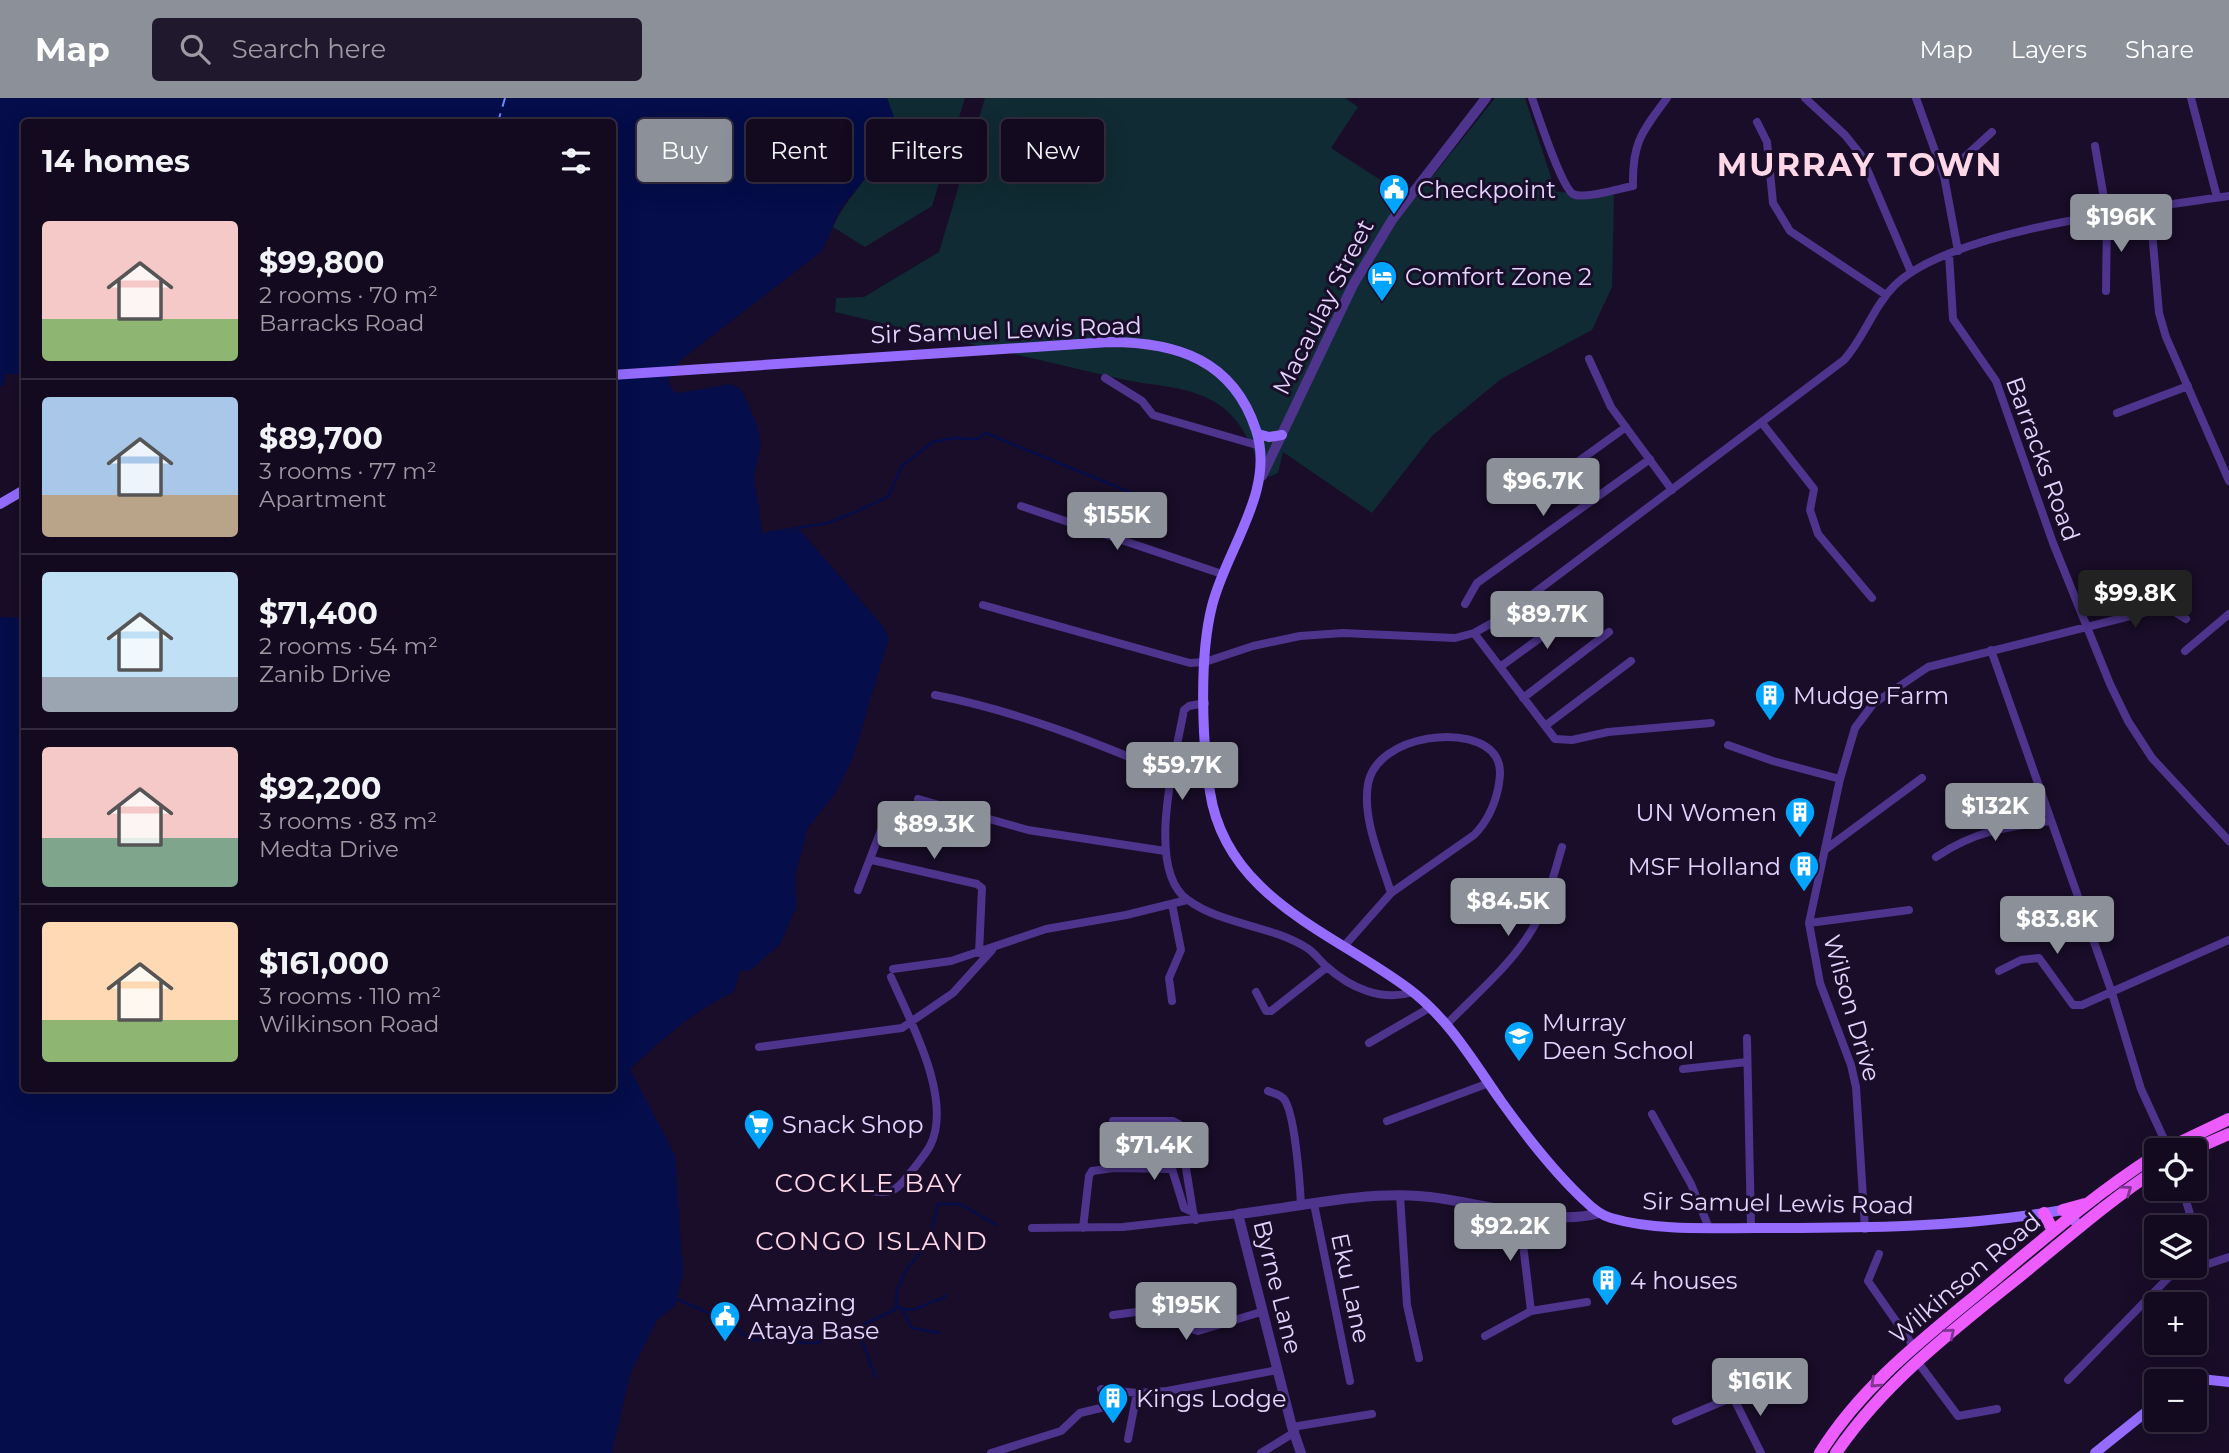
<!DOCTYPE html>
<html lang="en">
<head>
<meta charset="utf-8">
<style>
  :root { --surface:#130a1f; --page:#20182c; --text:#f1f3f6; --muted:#9d9aa4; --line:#322b3d; --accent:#8c9099 }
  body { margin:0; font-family:Montserrat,sans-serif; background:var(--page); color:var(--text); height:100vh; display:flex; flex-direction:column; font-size:26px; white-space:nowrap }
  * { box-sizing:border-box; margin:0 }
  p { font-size:23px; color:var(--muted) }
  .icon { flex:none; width:38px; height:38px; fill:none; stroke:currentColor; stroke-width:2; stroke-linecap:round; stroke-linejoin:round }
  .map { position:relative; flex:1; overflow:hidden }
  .details { position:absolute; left:21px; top:21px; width:595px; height:973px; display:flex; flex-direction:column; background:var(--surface); border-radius:7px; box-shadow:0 7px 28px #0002,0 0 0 2px var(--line) }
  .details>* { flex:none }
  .hud { position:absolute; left:637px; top:21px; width:665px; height:63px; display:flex; gap:14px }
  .controls { position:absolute; left:2144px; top:1040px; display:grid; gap:14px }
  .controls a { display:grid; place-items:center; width:63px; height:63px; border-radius:7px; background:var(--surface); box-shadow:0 7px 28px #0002,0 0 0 2px var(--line); font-size:35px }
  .price { position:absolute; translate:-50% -60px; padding:0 16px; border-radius:7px; background:var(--accent); color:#fff; font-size:23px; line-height:46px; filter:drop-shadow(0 2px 4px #0008) }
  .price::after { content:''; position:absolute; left:50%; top:42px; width:21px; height:16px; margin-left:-10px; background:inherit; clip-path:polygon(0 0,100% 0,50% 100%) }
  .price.selected { background:#222; color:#fff }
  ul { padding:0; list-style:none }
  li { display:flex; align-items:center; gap:21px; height:175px; padding:0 21px }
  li+li { border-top:2px solid var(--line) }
  li span { display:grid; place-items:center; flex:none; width:196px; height:140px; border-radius:7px; color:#555 }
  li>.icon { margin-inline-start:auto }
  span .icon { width:84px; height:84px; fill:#fffc; stroke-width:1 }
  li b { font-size:30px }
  h2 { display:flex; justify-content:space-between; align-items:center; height:84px; padding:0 21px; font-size:30px }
  .tag { padding:0 24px; border-radius:7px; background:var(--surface); box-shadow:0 7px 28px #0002,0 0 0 2px var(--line); font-size:24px; line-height:63px }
  .tag.selected { background:var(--accent); color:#fff }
  header { display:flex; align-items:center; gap:42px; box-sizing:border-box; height:98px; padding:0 35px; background:var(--accent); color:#fff }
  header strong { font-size:33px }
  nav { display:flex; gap:38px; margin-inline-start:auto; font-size:24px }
  .search { width:490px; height:63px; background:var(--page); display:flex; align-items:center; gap:18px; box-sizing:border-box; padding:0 24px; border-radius:7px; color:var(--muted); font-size:26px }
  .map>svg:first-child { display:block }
  .green { fill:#102b33 }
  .water { fill:#050d4a }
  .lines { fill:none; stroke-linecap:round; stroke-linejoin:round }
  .stream { stroke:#050d4a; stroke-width:2.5 }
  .ferry { stroke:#638fff; stroke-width:2; stroke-dasharray:9 7; stroke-linecap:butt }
  .minor { stroke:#4e348c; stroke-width:8 }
  .tertiary { stroke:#4e348c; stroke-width:10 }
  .secondary { stroke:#956cff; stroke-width:10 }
  .primary { stroke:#ec5cff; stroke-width:12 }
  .oneway { stroke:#823494 }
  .labels { text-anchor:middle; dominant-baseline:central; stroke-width:6; stroke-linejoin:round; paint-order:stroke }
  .poi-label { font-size:24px; fill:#e4d5ff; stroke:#190d29; text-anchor:start }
  .street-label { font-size:24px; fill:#e4d5ff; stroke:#190d29 }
  .neighbourhood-label { font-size:26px; letter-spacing:2px; fill:#ffd7e6; stroke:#190d29 }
  .district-label { font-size:32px; font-weight:bold; letter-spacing:2px; fill:#ffd7e6; stroke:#190d29 }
</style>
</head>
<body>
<header>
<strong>Map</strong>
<div class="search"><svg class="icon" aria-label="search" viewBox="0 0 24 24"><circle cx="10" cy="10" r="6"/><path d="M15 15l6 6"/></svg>Search here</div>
<nav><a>Map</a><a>Layers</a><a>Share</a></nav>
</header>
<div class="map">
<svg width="2229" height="1355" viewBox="0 0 2229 1355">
  <rect width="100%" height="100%" fill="#190d29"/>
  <path class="green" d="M887,0H965L932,108L865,149L833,129C852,85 906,53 887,0Z
    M985,0H1345L1358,9L1331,50L1413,103L1495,0H1525L1556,94L1614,97L1612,189L1592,232L1501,281L1432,338L1372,415L1283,354L1278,375L1269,379L1263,376C1252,348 1241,318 1213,303C1185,287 1151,288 1121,281C1025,259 930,236 835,214L836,200L864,199L939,154Z"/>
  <path class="water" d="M0,0H887L894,19L881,61L841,110L822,153L681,262L668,282L673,293L679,295L731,286L742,292L758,329L761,346L754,379L763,436L800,432L882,527L889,540L853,660L836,694L808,730L795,778L796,810L780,846L751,872L740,873L734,894C694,912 662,942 630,971L675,1057L683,1175L675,1208L657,1222L630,1276L612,1355H0V519L24,520V990H612V24H24V276H6L3,288H0Z"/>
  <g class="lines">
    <path class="stream" d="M767,435L828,425L853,415L888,399L902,368L933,344L953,340L978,341L986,335L1132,395
      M677,1201L731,1225L748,1241L815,1245L846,1235L896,1211L897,1192L906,1172L929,1144L938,1106H960L997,1127
      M896,1207C913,1220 927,1203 944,1200L945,1197
      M902,1212L912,1230L940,1235
      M858,1230L875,1279"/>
    <path class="ferry" d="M498,24L505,0"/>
    <path class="minor" d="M1532,0C1538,17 1561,88 1573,96C1583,102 1621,90 1633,88C1632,44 1642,34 1667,0
      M1805,0L1845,37L1861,57L1911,174
      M1916,0L1944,78L1958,153
      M2191,0L2217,99
      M1757,24L1767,44L1773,105L1790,133L1886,197
      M2095,48L2107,118L2106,193
      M1944,78L1992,34
      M2150,109L2159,215L2166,239L2229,383
      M1949,156L1953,221L1996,283L2053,445L2110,586L2128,623L2152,660L2229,743
      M1589,261L1611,309L1672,392
      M1105,280L1142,303L1153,317L1260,348
      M2117,315L2188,288
      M1762,325L1814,391L1810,412L1818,436L1872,500
      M1554,381L1626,329
      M1021,408L1222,476
      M1465,506L1477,485L1650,361
      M983,507L1190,565L1205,564L1253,548L1300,538L1343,535L1455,540L1474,535L1501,520L1844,262C1864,240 1873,209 1895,187C1953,131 2147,110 2229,98
      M1474,535L1555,641L1572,642L1608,634L1711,625
      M1991,552L2112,895L2141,991L2169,1052
      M2185,553L2229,516
      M1500,569L1577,513
      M935,597C1017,613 1095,644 1172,677
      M1523,600L1609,534
      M1205,605L1189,608L1184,612C1176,656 1144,772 1188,802C1222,827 1271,827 1307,850C1314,854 1319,862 1326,868C1350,890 1382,904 1413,894
      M1545,628L1631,563
      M1728,647L1773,663L1840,681
      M918,701L1028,732L1165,753
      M1826,751L1922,680
      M1936,759C1975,733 2005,729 2051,723
      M872,762L977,786L982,790L979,855
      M858,792L890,709
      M1809,825L1909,812
      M1345,847L1391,795L1474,737C1487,724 1494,709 1498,691C1500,680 1502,669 1496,659C1475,624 1377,636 1368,686C1362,721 1381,762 1391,795
      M893,871L951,863L1046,831L1126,817L1187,802
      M1999,873L2021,862L2039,860L2073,907H2082L2229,842
      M1256,894L1266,913H1271L1327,869
      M1172,903L1169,880L1181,852L1172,806
      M1447,926C1476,896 1512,866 1533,830C1547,805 1554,776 1562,749
      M1747,940L1751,1130
      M1369,945L1431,909
      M759,949L902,930L953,895L992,852
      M1683,971L1747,964
      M1268,993C1273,995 1279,996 1283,1000C1295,1011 1300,1088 1301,1107
      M1652,1016L1691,1086L1709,1130
      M1113,1023H1173L1179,1026L1193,1114
      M1387,1023L1489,985
      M2182,1090L2194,1129
      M872,1093C893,1097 899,1090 911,1074C917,1066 925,1057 930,1048C954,1001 909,921 891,879
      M1400,1097L1407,1207L1419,1260
      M1314,1106L1350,1283
      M1519,1113L1531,1213
      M1032,1130L1123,1129L1238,1116
      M1083,1130L1089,1078L1092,1073L1114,1070L1172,1071L1184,1110L1193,1114L1196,1122
      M1865,1131L1856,989L1851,967L1820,885L1809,825L1840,681L1855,630L1873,606L1928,569L2146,514L2170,511L2186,521
      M2194,1131L2205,1166
      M1879,1156L1868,1183L1914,1249
      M1113,1217L1175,1209L1183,1211L1191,1231L1198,1233L1261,1214
      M1485,1238L1531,1213L1587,1204
      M1917,1263L1958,1318L1997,1311
      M2068,1282L2169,1179L2229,1159
      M1676,1323L1733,1299L1761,1355
      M1292,1329L1372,1316
      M1128,1341L1137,1295
      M991,1355L1061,1333L1080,1315L1109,1308L1101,1291L1137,1295L1167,1293L1277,1272
      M1261,1355L1295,1334"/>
    <path class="tertiary" d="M1262,378L1353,187L1392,122L1486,0
      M1301,1355L1292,1329L1238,1116C1298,1109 1359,1094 1419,1098C1472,1101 1550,1130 1599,1115"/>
    <path class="secondary" d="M612,277L1109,244C1177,244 1233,262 1256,332C1276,393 1226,451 1212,508C1199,559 1202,642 1210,694C1226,800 1333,834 1409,891C1449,921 1473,963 1501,1003C1526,1038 1553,1073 1584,1102C1592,1110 1600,1117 1611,1120C1656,1133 1709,1130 1756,1130C1859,1130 1961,1130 2063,1112L2081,1129
      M1258,336L1269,339L1282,337
      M0,406L24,392
      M2194,1284L2201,1281L2229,1284
      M2095,1355L2156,1306"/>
    <path class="primary" d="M2164,1052L2229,1021
      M2192,1052L2229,1036
      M2063,1112L2085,1106
      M2044,1115L2053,1133
      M1820,1355C1862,1287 1926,1239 1986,1189C2041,1143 2096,1095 2156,1057
      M1836,1355C1886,1282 1957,1229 2025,1174C2068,1139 2110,1102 2156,1072"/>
  </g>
  <defs><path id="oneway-chevron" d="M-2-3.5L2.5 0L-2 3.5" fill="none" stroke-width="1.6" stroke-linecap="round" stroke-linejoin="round" transform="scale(1.75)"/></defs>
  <g class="oneway">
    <use href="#oneway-chevron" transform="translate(2127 1092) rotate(-36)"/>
    <use href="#oneway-chevron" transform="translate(1950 1235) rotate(-40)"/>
    <use href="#oneway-chevron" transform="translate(1875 1285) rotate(137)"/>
  </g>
  <defs>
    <g id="civic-pin" transform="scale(1.575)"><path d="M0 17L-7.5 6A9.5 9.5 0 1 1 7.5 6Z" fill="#01a5ff" stroke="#190d29"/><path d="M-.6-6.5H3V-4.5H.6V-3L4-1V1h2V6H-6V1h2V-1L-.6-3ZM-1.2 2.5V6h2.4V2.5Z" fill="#fff"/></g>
    <g id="hotel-pin" transform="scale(1.575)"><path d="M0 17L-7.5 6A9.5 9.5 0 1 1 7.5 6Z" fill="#01a5ff" stroke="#190d29"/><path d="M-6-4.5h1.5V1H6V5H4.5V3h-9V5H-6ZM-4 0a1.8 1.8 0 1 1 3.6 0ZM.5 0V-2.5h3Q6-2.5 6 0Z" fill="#fff"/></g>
    <g id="building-pin" transform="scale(1.575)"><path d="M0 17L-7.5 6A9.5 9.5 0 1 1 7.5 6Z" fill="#01a5ff" stroke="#190d29"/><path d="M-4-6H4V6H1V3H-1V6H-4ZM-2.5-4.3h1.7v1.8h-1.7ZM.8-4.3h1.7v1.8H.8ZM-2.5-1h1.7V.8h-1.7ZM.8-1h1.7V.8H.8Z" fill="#fff"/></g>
    <g id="school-pin" transform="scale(1.575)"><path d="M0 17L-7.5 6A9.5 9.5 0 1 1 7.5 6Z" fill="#01a5ff" stroke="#190d29"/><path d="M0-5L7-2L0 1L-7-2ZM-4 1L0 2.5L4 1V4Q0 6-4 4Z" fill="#fff"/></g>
    <g id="supermarket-pin" transform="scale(1.575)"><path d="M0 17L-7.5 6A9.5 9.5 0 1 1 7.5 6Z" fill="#01a5ff" stroke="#190d29"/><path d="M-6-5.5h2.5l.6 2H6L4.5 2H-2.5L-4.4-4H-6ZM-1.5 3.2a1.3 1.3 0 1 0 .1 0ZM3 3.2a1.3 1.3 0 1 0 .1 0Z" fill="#fff"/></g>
  </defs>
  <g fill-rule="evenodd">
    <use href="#civic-pin" x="1394" y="91"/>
    <use href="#hotel-pin" x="1382" y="178"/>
    <use href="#building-pin" x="1770" y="597"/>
    <use href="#building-pin" x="1800" y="714"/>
    <use href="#building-pin" x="1804" y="768"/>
    <use href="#school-pin" x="1519" y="938"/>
    <use href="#supermarket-pin" x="759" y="1026"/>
    <use href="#building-pin" x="1607" y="1182"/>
    <use href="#civic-pin" x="725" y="1218"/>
    <use href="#building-pin" x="1113" y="1300"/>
  </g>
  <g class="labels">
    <g class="poi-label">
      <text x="1417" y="91">Checkpoint</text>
      <text x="1405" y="178">Comfort Zone 2</text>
      <text x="1793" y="597">Mudge Farm</text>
      <text x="1777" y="714" text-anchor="end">UN Women</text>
      <text x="1781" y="768" text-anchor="end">MSF Holland</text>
      <text x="1542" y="924">Murray<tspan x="1542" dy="28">Deen School</tspan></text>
      <text x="782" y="1026">Snack Shop</text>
      <text x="1630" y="1182">4 houses</text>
      <text x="748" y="1204">Amazing<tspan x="748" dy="28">Ataya Base</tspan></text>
      <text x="1136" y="1300">Kings Lodge</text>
    </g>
    <g class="street-label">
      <text transform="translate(1323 209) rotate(-63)">Macaulay Street</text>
      <text transform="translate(1006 232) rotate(-2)">Sir Samuel Lewis Road</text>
      <text transform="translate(2043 361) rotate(70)">Barracks Road</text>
      <text transform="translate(1852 910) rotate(74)">Wilson Drive</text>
      <text transform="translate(1778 1105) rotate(1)">Sir Samuel Lewis Road</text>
      <text transform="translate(1965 1180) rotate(-40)">Wilkinson Road</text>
      <text transform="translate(1278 1189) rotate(76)">Byrne Lane</text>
      <text transform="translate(1351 1190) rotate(78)">Eku Lane</text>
    </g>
    <g class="neighbourhood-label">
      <text x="869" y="1085">COCKLE BAY</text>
      <text x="872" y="1143">CONGO ISLAND</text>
    </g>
    <g class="district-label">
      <text x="1860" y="66">MURRAY TOWN</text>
    </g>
  </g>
</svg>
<div class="controls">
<a><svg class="icon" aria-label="locate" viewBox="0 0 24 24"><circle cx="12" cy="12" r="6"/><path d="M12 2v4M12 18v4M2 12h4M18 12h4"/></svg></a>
<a><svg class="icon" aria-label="layers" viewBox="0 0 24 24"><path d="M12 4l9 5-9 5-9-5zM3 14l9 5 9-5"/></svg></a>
<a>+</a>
<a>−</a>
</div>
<b class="price" style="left:2121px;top:156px">$196K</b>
<b class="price" style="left:1543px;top:420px">$96.7K</b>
<b class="price" style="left:1117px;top:454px">$155K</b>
<b class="price selected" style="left:2135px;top:532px">$99.8K</b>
<b class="price" style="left:1547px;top:553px">$89.7K</b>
<b class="price" style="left:1182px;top:704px">$59.7K</b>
<b class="price" style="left:1995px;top:745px">$132K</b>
<b class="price" style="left:934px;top:763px">$89.3K</b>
<b class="price" style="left:1508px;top:840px">$84.5K</b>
<b class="price" style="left:2057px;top:858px">$83.8K</b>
<b class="price" style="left:1154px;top:1084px">$71.4K</b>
<b class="price" style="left:1510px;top:1165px">$92.2K</b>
<b class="price" style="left:1186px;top:1244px">$195K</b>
<b class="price" style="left:1760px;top:1320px">$161K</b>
<div class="hud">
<a class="tag selected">Buy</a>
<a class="tag">Rent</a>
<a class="tag">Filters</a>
<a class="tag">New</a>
</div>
<section class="details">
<h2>14 homes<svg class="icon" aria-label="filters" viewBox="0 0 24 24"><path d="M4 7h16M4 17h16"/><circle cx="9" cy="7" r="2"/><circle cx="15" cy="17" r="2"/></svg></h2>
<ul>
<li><span style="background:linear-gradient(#f6c9c9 70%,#8fb573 0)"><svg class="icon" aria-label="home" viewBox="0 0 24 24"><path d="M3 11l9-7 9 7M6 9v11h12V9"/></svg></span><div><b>$99,800</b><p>2 rooms · 70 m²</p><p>Barracks Road</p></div></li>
<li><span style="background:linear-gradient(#a9c7e8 70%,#b9a48a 0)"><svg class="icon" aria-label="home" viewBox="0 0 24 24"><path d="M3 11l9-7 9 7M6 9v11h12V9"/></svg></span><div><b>$89,700</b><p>3 rooms · 77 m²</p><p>Apartment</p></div></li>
<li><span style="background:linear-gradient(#bfe0f5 75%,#9aa5b1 0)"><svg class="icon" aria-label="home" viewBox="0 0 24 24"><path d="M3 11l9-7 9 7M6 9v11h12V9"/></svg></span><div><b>$71,400</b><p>2 rooms · 54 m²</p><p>Zanib Drive</p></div></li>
<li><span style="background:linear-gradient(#f6c9c9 65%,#7fa58c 0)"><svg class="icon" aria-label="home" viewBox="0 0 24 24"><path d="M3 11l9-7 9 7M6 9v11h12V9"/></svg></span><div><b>$92,200</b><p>3 rooms · 83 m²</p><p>Medta Drive</p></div></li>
<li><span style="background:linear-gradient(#ffd9b3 70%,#8fb573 0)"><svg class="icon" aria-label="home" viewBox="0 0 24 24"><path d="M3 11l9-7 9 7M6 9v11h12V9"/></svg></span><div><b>$161,000</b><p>3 rooms · 110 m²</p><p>Wilkinson Road</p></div></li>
</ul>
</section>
</div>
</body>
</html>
